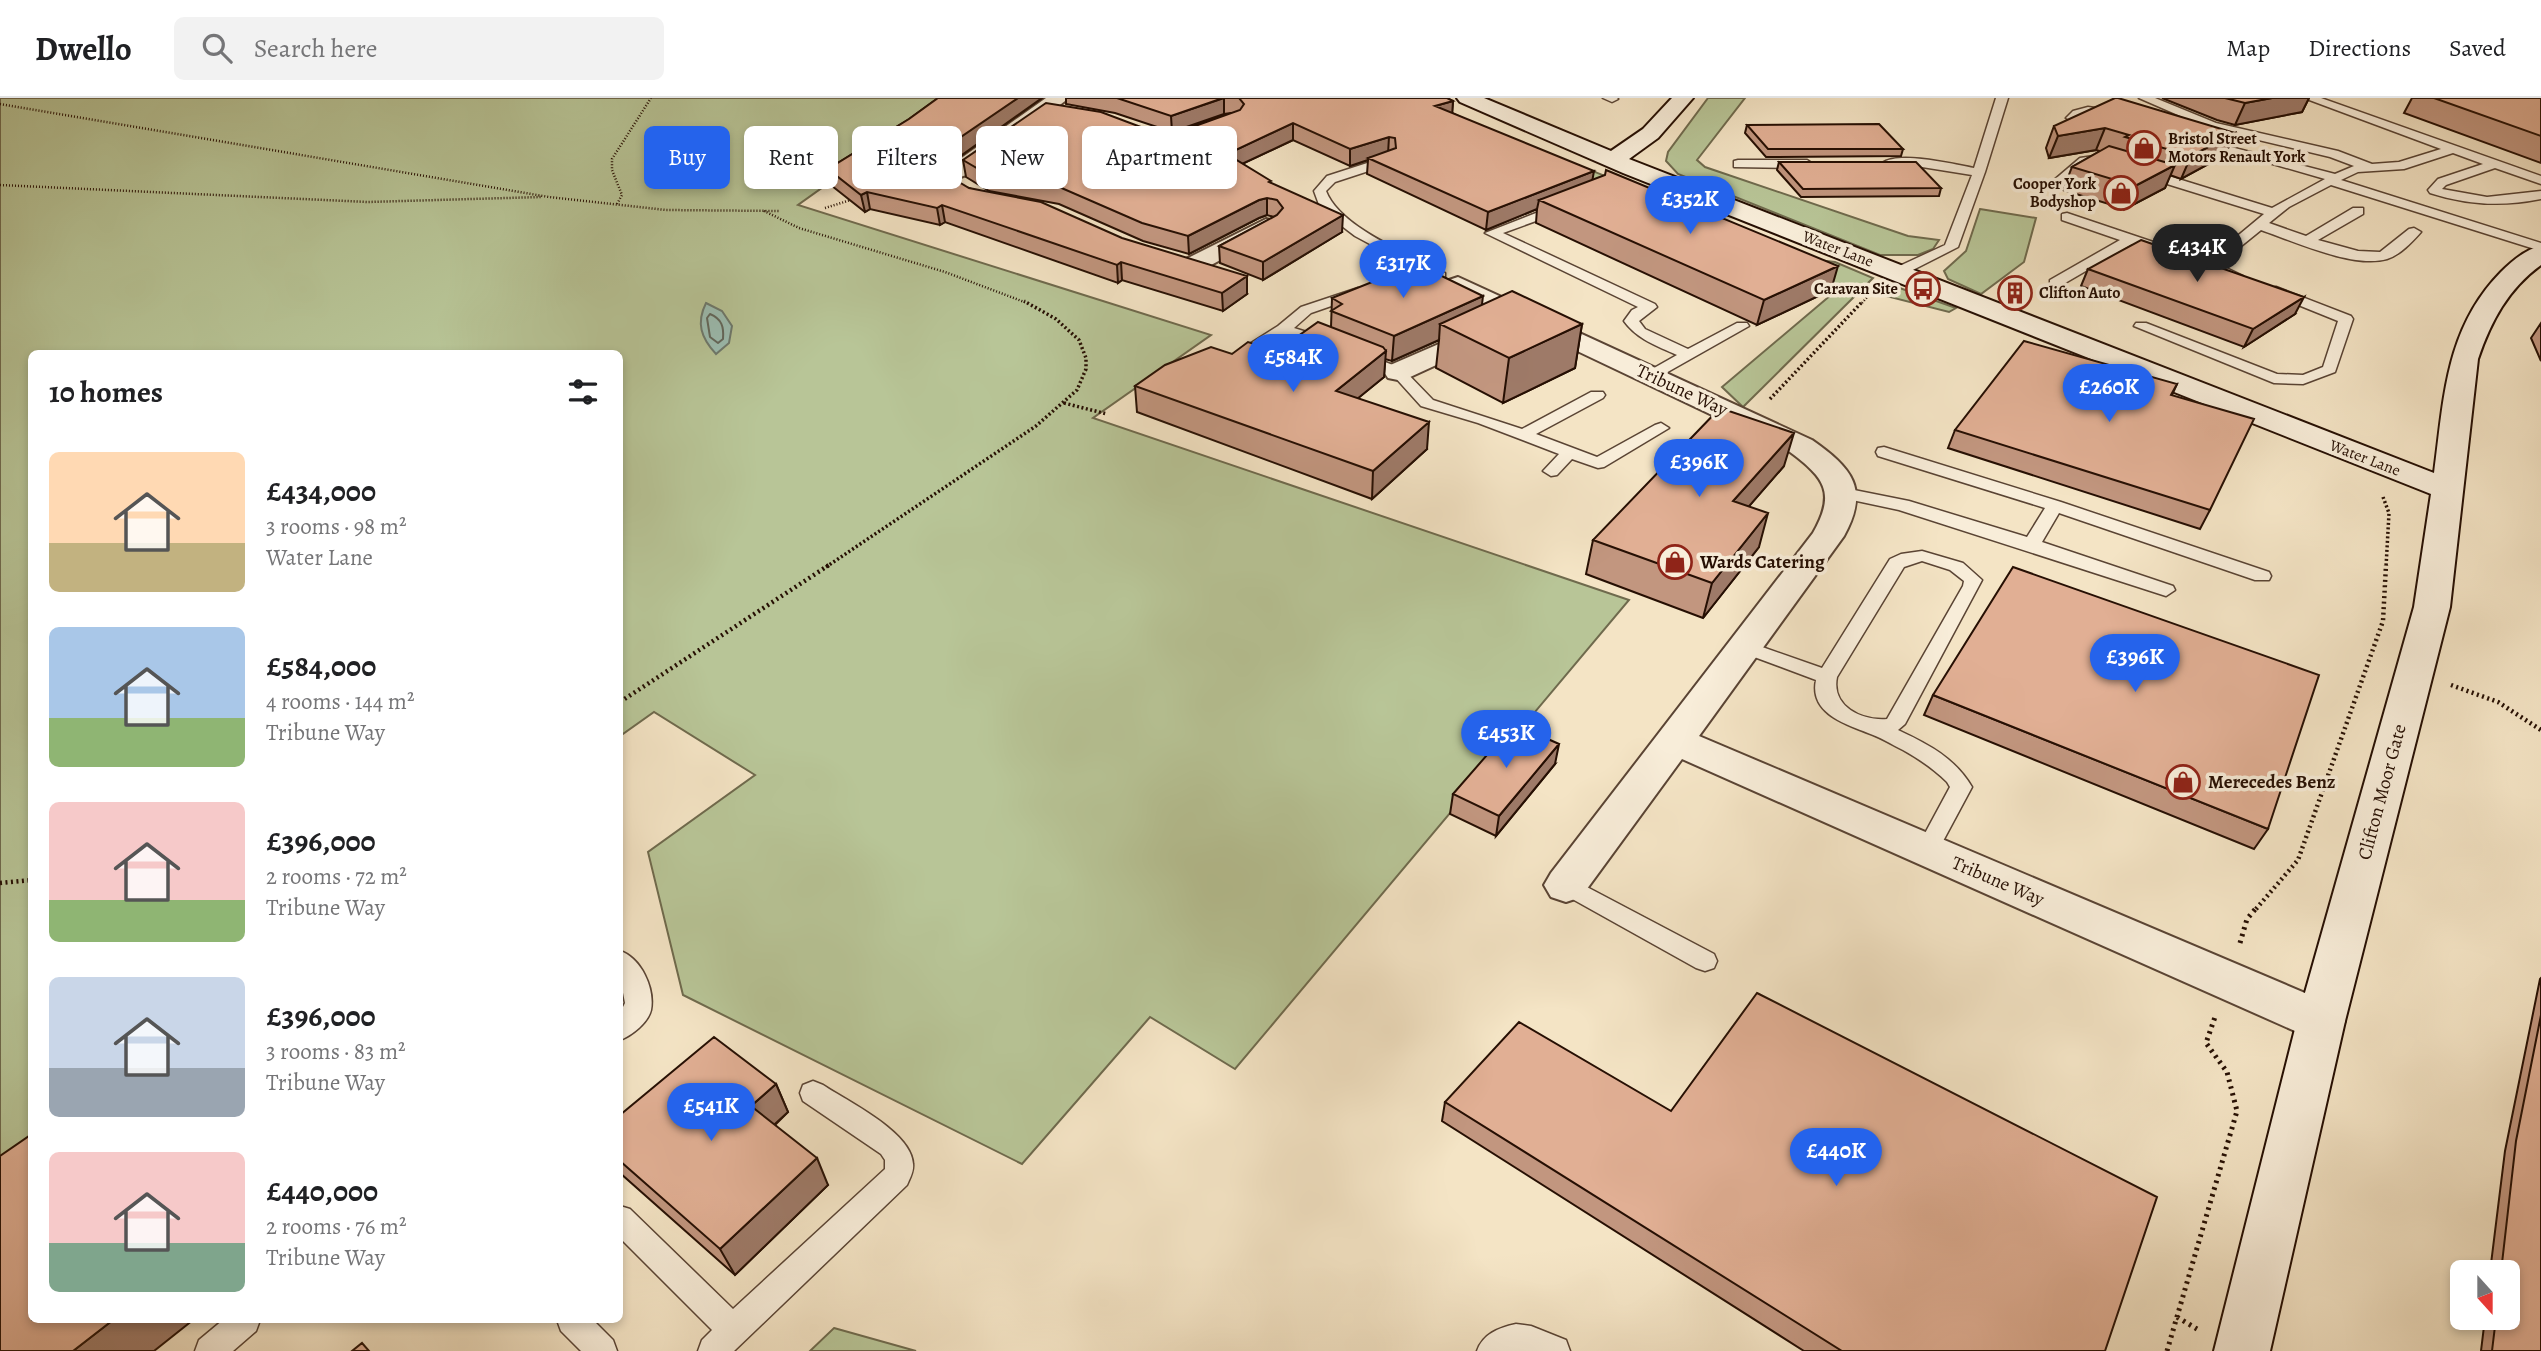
<!DOCTYPE html>
<html lang="en">
<head>
<meta charset="utf-8">
<style>
  :root { --surface:#fff; --page:#f2f2f2; --text:#202124; --muted:#757577; --line:#e0e0e0; --accent:#2563eb }
  body { margin:0; font-family:Alegreya,serif; background:var(--page); color:var(--text); height:100vh; display:flex; flex-direction:column; font-size:26px; white-space:nowrap }
  * { box-sizing:border-box; margin:0 }
  p { font-size:23px; color:var(--muted) }
  .icon { flex:none; width:38px; height:38px; fill:none; stroke:currentColor; stroke-width:2; stroke-linecap:round; stroke-linejoin:round }
  .map { position:relative; flex:1; overflow:hidden }
  .panel { position:absolute; left:28px; top:252px; width:595px; height:973px; display:flex; flex-direction:column; background:var(--surface); border-radius:10px; box-shadow:0 4px 10px #0003 }
  .panel>* { flex:none }
  .top-card { position:absolute; left:644px; top:28px; width:665px; height:63px; display:flex; gap:14px }
  .needle { width:46px; rotate:159deg }
  .buttons { position:absolute; left:2450px; top:1162px; display:grid; gap:14px }
  .buttons a { display:grid; place-items:center; width:70px; height:70px; border-radius:10px; background:var(--surface); box-shadow:0 4px 10px #0003; font-size:35px }
  .price { position:absolute; translate:-50% -60px; padding:0 16px; border-radius:24px; background:var(--accent); color:#fff; font-size:23px; line-height:46px; filter:drop-shadow(0 2px 4px #0008) }
  .price::after { content:''; position:absolute; left:50%; top:42px; width:21px; height:16px; margin-left:-10px; background:inherit; clip-path:polygon(0 0,100% 0,50% 100%) }
  .price.selected { background:#222; color:#fff }
  ul { padding:0; list-style:none }
  li { display:flex; align-items:center; gap:21px; height:175px; padding:0 21px }
  li span { display:grid; place-items:center; flex:none; width:196px; height:140px; border-radius:10px; color:#555 }
  li>.icon { margin-inline-start:auto }
  span .icon { width:84px; height:84px; fill:#fffc; stroke-width:1 }
  li b { font-size:30px }
  h2 { display:flex; justify-content:space-between; align-items:center; height:84px; padding:0 21px; font-size:30px }
  .pill { padding:0 24px; border-radius:10px; background:var(--surface); box-shadow:0 4px 10px #0003; font-size:24px; line-height:63px }
  .pill.selected { background:var(--accent); color:#fff }
  header { display:flex; align-items:center; gap:42px; box-sizing:border-box; height:98px; padding:0 35px; background:var(--surface); border-bottom:2px solid var(--line) }
  header strong { font-size:33px }
  nav { display:flex; gap:38px; margin-inline-start:auto; font-size:24px }
  .search { width:490px; height:63px; background:var(--page); display:flex; align-items:center; gap:18px; box-sizing:border-box; padding:0 24px; border-radius:10px; color:var(--muted); font-size:26px }
  .map>svg:first-child { display:block }
  .green { fill:#b8c597; stroke:#6f6a4d; stroke-width:2 }
  .water { fill:#9cbfb4; stroke:#6d796d; stroke-width:2 }
  .lines { fill:none; stroke-linecap:round; stroke-linejoin:round }
  .shore { stroke:#61675c; stroke-width:2 }
  .lane-casing { stroke:#5a4434; stroke-width:3 }
  .street-casing { stroke:#5a4434; stroke-width:4 }
  .secondary-casing { stroke:#260f03; stroke-width:4 }
  .path-far3 { stroke:#260f03; stroke-width:2.5; stroke-dasharray:1 2; stroke-linecap:butt }
  .path-far2 { stroke:#260f03; stroke-width:3.5; stroke-dasharray:2 2.5; stroke-linecap:butt }
  .path-far1 { stroke:#260f03; stroke-width:4.5; stroke-dasharray:2 3.5; stroke-linecap:butt }
  .path { stroke:#260f03; stroke-width:5; stroke-dasharray:2.5 4.5; stroke-linecap:butt }
  .lane { fill:#f8edd9; fill-rule:evenodd }
  .street { fill:#f8edd9; fill-rule:evenodd }
  .secondary { fill:#f8edd9; fill-rule:evenodd }
  .wall { fill:#c2967f; stroke:#260f03; stroke-width:2 }
  .shaded-wall { fill:#9e7a68; stroke:#260f03; stroke-width:2 }
  .building { fill:#e1af94; stroke:#260f03; stroke-width:2 }
  .labels { text-anchor:middle; dominant-baseline:central; stroke-width:7; stroke-linejoin:round; paint-order:stroke }
  .far-poi-label { font-size:16px; font-weight:bold; fill:#260f03; stroke:#f8edd9; text-anchor:start }
  .far-street-label { font-size:16px; fill:#260f03; stroke:#f8edd9 }
  .street-label { font-size:19px; fill:#260f03; stroke:#f8edd9 }
  .poi-label { font-size:19px; font-weight:bold; fill:#260f03; stroke:#f8edd9; text-anchor:start }
</style>
</head>
<body>
<header>
<strong>Dwello</strong>
<div class="search"><svg class="icon" aria-label="search" viewBox="0 0 24 24"><circle cx="10" cy="10" r="6"/><path d="M15 15l6 6"/></svg>Search here</div>
<nav><a>Map</a><a>Directions</a><a>Saved</a></nav>
</header>
<div class="map">
<svg width="2541" height="1253" viewBox="0 0 2541 1253">
  <rect width="100%" height="100%" fill="#f4e4c5"/>
  <filter id="stains"><feTurbulence type="fractalNoise" baseFrequency=".00286" numOctaves="4"/><feColorMatrix values="0 0 0 0 .2 0 0 0 0 .09 0 0 0 0 .02 0 0 0 .5 -.17"/></filter>
  <radialGradient id="worn" r=".72"><stop offset=".6" stop-color="#630" stop-opacity="0"/><stop offset="1" stop-color="#630" stop-opacity=".3"/></radialGradient>
  <path class="green" d="M0,0H948L798,107L1211,237L1093,320L1629,502L1235,971L1150,919L1022,1066L683,897L648,754L755,677L654,614L620,638V256H32V1037L0,1059Z
    M1708,0H1745L1697,62L1705,69L1908,138L1939,142L1933,151L1918,157H1880L1678,76L1666,63L1668,54Z
    M1486,31L1818,162L1835,164L1873,180L1743,309L1722,289L1838,191L1469,33Z
    M1980,111L2036,120L2024,164L1981,196L1948,181L1944,173L1966,153Z
    M1894,188L1956,210L1949,214L1886,198Z
    M834,1230L916,1253H810Z"/>
  <path class="water" d="M706,205L722,213L732,228L729,245L716,256C701,240 696,225 706,205Z"/>
  <g class="lines">
    <path class="shore" d="M710,216C722,221 724,229 723,241L718,245L710,239L707,220Z"/>
    <g class="lane-casing">
      <path id="lane" d="M1603,0H1617L1618,1L1612,4Z
        M1996,0H2008L1985,74L1958,149L1903,177H1893V171L1945,147L1972,77L1922,69H1888L1882,65C1899,53 1953,66 1974,70Z
        M2139,0H2155L2216,25L2338,53L2372,66L2399,64L2441,51L2304,0H2321L2541,78V86L2495,70L2446,87L2442,91L2487,99L2541,93V101C2502,109 2467,107 2430,95L2428,92L2438,81L2483,66L2453,55L2404,71L2358,74L2341,82L2541,145V153L2331,87L2289,109L2269,125L2306,138L2353,110H2363V116L2318,142L2358,153L2380,154L2409,131L2414,130L2421,134C2412,144 2400,157 2387,161C2354,171 2293,143 2261,132L2224,162L2222,168L2243,178V184L2221,180L2208,169L2211,160L2264,116L2138,77V71H2146L2272,110L2325,81L2196,44V40L2335,76L2354,68L2330,59L2208,30Z
        M2088,9L2110,12L2125,18L2119,21L2088,15L2072,23L2066,20L2073,13Z
        M1389,58L1393,59V65L1335,84L1326,93C1340,130 1411,157 1445,175V181H1435L1355,138L1321,112L1314,93L1327,78Z
        M2094,58L2098,59V65C2082,68 2069,87 2055,86L2053,83L2080,60Z
        M1738,62H1807L1813,66L1807,70L1734,69V63Z
        M1564,104L1569,105V111L1503,135L1655,206L1657,209L1639,223L1645,231L1688,251L1737,225H1747L1749,228L1657,280H1647L1644,277L1647,274L1677,257C1657,248 1637,241 1624,223L1632,212L1638,209L1485,135Z
        M2067,115L2171,150L2173,153L2166,157L2132,146L2060,188H2050V182L2120,142L2062,122V116Z
        M2276,189L2351,218L2353,221L2335,274L2303,286L2274,285L2134,228L2136,225H2146L2277,276L2303,277L2323,269L2338,223L2271,196V190Z
        M1358,190L1363,191V197L1311,215L1294,230L1332,242L1334,245L1332,248H1322L1285,236L1239,264L1234,266L1226,261L1278,228L1301,209Z
        M1380,262L1403,271L1433,302L1522,331L1591,294H1603L1605,297L1603,300L1536,336L1597,359L1655,327L1661,325L1669,330L1604,369L1598,370L1572,361L1557,377L1551,378L1543,373L1559,356L1478,325L1421,308L1393,277L1372,267Z
        M1884,349L2061,404L2269,474L2271,478L2269,482H2255L2059,415L2042,444L2173,488L2175,492L2166,498L1899,412L1838,399L1835,395L1844,390L1909,403L2027,439L2045,410L1878,358L1876,354L1878,350Z
        M1922,453L1963,465L1982,482L1905,626L1898,632C1928,646 1955,660 1972,689L1935,758L1927,761L1919,758L1916,752L1950,689L1947,684C1934,671 1919,661 1903,652C1891,646 1880,639 1868,635C1845,626 1809,615 1816,582L1738,553L1735,549L1738,545L1745,543L1822,570L1890,461L1901,456ZM1922,463L1950,472L1964,483L1963,488L1887,621C1861,623 1831,608 1837,579L1904,469Z
        M1566,778L1714,856L1717,863L1714,870L1705,873L1696,870L1558,793L1554,787L1558,781Z
        M620,853C641,860 655,890 651,912C648,925 631,938 620,942V915L625,905L620,879Z
        M813,983L823,987C847,1003 912,1034 913,1066C914,1073 910,1080 907,1087L734,1253H698L702,1242L712,1232L620,1140V1108L630,1111L733,1211L885,1071V1062L881,1056L803,1003L800,995L803,987Z
        M223,1222H260L256,1233L233,1253H195L199,1242Z
        M557,1222H593L613,1242L617,1253H581L561,1233Z
        M1516,1226L1531,1228L1566,1242L1570,1253H1477C1483,1236 1498,1230 1516,1226Z"/>
    </g>
    <g class="street-casing">
      <path id="street" d="M1046,0H1069L969,76L915,95L907,93L904,88L907,83L953,66Z
        M1266,121L1274,123L1278,128L1274,133L1200,173L1191,176L1182,173L1178,168L1182,163Z
        M1458,179L1812,342C1852,370 1870,391 1844,438L1699,638L2338,909L2345,923L2338,937L2321,943L2304,937L1682,661L1581,799L1566,804L1551,799L1544,787L1551,775L1813,435C1836,395 1825,380 1790,354L1449,192L1445,187L1449,182Z
        M1485,226L1495,228L1499,234L1495,240L1408,280L1398,282L1388,280L1384,274L1388,268Z"/>
    </g>
    <g class="secondary-casing">
      <path id="secondary" d="M1457,0H1484L1611,53L1643,31L1672,0H1693L1658,40L1629,61L2434,375C2444,301 2445,231 2501,174C2512,163 2526,151 2541,148V167C2508,191 2491,223 2478,261L2450,509L2345,923L2270,1253H2214L2297,923L2414,509L2431,396L1623,75L1460,4Z"/>
    </g>
    <path class="path-far3" d="M0,6L549,99L666,112L779,113
      M0,87L368,104L541,99
      M617,106L622,97L612,72V61L651,0
      M825,110L854,101
      M764,113L799,130L945,174L1027,205
      M1862,205L1870,196"/>
    <path class="path-far2" d="M1770,301L1863,203
      M1064,305L1107,316
      M2383,399L2389,415L2386,469
      M826,469L1036,328L1077,292L1086,271V260L1079,242L1056,221L1024,203"/>
    <path class="path-far1" d="M2451,587L2498,604L2541,632
      M620,604L829,467
      M0,785L32,782
      M2256,811L2298,762L2383,523L2386,467"/>
    <path class="path" d="M2240,845L2247,821L2257,809
      M2177,1219L2197,1231
      M2167,1253L2237,1013L2227,974L2206,945L2215,919"/>
    <use href="#lane" class="lane"/>
    <use href="#street" class="street"/>
    <use href="#secondary" class="secondary"/>
  </g>
  <path class="wall" d="M938,0H1042L952,64L909,79L969,90L1247,196L1223,213L1122,182L1118,185L945,124L940,127L870,111L865,114L832,88L828,71L909,21Z
    M1066,0H1447L1453,3L1452,15L1592,82L1831,192L1757,227L1536,125L1537,111L1486,132L1367,76L1368,62L1350,68L1293,42L1242,66L1342,134L1263,182L1220,165L1219,148L1274,119L1267,117L1259,120L1189,156L1143,143L1059,106L989,93L966,79L963,62L1154,34L1173,36L1231,15L1224,16L1172,34L1115,15L1066,6Z
    M2162,0H2309L2302,14L2235,27L2217,22Z
    M2412,0H2541V65L2404,15Z
    M1747,27L1903,51L1901,58L1766,59L1745,35Z
    M2054,28L2235,35L2225,57L2181,81L2170,77L2165,90L2125,111L2063,92L2072,69L2100,53L2096,52L2049,60L2046,50Z
    M1779,64L1941,90L1939,98L1801,99L1777,72Z
    M2088,171L2295,216L2244,249L2081,188Z
    M1332,200L1482,207L1582,226L1575,270L1503,305L1436,270L1439,242L1392,263L1385,261L1384,279L1358,300L1427,351L1372,401L1137,314L1135,288L1232,256L1277,253L1331,229Z
    M2541,225V263L2531,240Z
    M2177,286L2172,297L2210,412L2200,431L1948,350L1955,332Z
    M1784,368L1749,408L1759,449L1703,520L1586,476L1593,442Z
    M1933,597L2268,731L2254,751L1924,617Z
    M1555,666L1496,738L1450,716L1453,696Z
    M2541,880V1253H2481L2485,1220H2508V1174H2490L2505,1053L2540,881Z
    M776,986L788,1014L775,1027L828,1087L735,1177L620,1075V1017Z
    M1445,1004L1671,1013L2105,1253H1804L1442,1023Z"/>
  <path class="shaded-wall" d="M1018,0H1042L952,64L906,81L902,87L899,70L903,64Z
    M1224,0V16L1172,34L1171,18Z
    M2272,0H2309L2302,14L2235,27L2245,5Z
    M1453,3L1452,19L1435,8Z
    M1293,25V42L1227,73V56Z
    M2105,30L2096,52L2049,60L2058,38Z
    M2235,35L2225,57L2181,81L2191,58Z
    M1389,39L1388,56L1368,60V62L1350,68V51Z
    M2175,67L2165,90L2125,111L2135,88Z
    M1594,73L1591,90L1539,102L1537,111L1486,132L1488,114Z
    M867,94L870,111L865,114L861,97Z
    M1267,100V117L1259,120L1189,156L1188,138L1259,102Z
    M942,107L945,124L940,127L937,110Z
    M1343,117L1342,134L1263,182V164Z
    M1121,164L1122,182L1118,185L1117,167Z
    M1838,168L1831,192L1757,227L1764,202Z
    M1247,178V196L1223,213L1222,195Z
    M1483,198L1480,223L1440,226L1439,242L1392,263L1394,238Z
    M2304,199L2295,216L2244,249L2253,231Z
    M1582,226L1575,270L1503,305L1509,260Z
    M1386,253L1384,279L1335,319L1336,293Z
    M1429,324L1427,351L1372,401L1373,373Z
    M1794,335L1784,368L1724,437L1733,403Z
    M1768,415L1759,449L1703,520L1712,485Z
    M1559,646L1555,666L1496,738L1499,718Z
    M776,986L788,1014L764,1036L751,1008Z
    M817,1060L828,1087L735,1177L720,1151Z
    M113,1222H193L154,1253H73Z"/>
  <path class="building" d="M938,0H1018L949,47L903,64L899,70L902,77L913,80L939,72L969,90L1041,104L1122,140L1247,178L1222,195L1121,164L1117,167L942,107L937,110L867,94L861,97L828,71L909,21Z
    M1117,0H1223L1171,18Z
    M1239,0H1447L1453,3L1435,8L1594,73L1488,114L1368,60L1396,50L1395,40L1389,39L1350,51L1293,25L1227,56L1271,83L1269,84L1343,117L1263,164L1219,148L1277,117L1283,110L1277,102L1267,100L1259,102L1188,138L1142,125L1057,88L987,76L963,62L1046,5L1101,14L1154,34L1173,36L1240,12L1244,6Z
    M2115,0H2118L2235,35L2191,58L2125,39L2129,37L2105,30L2058,38L2054,28Z
    M2225,0H2272L2245,5Z
    M2434,0H2541V38Z
    M1879,26L1903,51H1768L1747,27Z
    M2109,48L2175,67L2135,88L2072,69Z
    M1779,64H1916L1941,90L1803,91Z
    M1606,72L1838,168L1764,202L1539,102L1605,77Z
    M2141,142L2304,199L2253,231L2088,171Z
    M1417,166L1483,198L1394,238L1331,213L1342,206L1332,200Z
    M1512,193L1582,226L1509,260L1440,226Z
    M1318,224L1383,249L1386,253L1336,293L1429,324L1373,373L1135,288L1165,267L1211,249L1232,256L1248,244L1277,253Z
    M2024,243L2177,286L2171,297L2254,321L2210,412L1955,332Z
    M1720,310L1794,335L1733,403L1768,415L1712,485L1593,442Z
    M2013,469L2319,577L2268,731L1933,597Z
    M1514,626L1559,646L1499,718L1453,696Z
    M1757,895L2157,1099L2105,1253H1842L1445,1004L1519,924L1671,1013Z
    M2541,917V1253H2492L2496,1220H2508V1174H2501L2516,1043Z
    M714,939L776,986L751,1008L817,1060L720,1151L620,1063V1017Z
    M32,1036V1222H113L73,1253H0V1058Z
    M362,1245L369,1253H352Z"/>
  <defs>
    <g id="shop-ring" transform="scale(1.75)"><circle r="9.5" fill="#f8edd9" stroke="#8f2418" stroke-width="1.5"/><path d="M-5-2.5h2.3a2.7 3.5 0 0 1 5.4 0H5L5.5 6h-11ZM-1.5-2.5h3a1.5 2.3 0 0 0-3 0Z" fill="#8f2418"/></g>
    <g id="bus-ring" transform="scale(1.75)"><circle r="9.5" fill="#f8edd9" stroke="#8f2418" stroke-width="1.5"/><path d="M-5-6H5V4H4V6H2V4H-2V6H-4V4H-5ZM-3.5-4V0h7V-4ZM-3.5 1.2v1.5H-2V1.2ZM2 1.2v1.5H3.5V1.2Z" fill="#8f2418"/></g>
    <g id="building-ring" transform="scale(1.75)"><circle r="9.5" fill="#f8edd9" stroke="#8f2418" stroke-width="1.5"/><path d="M-4-6H4V6H1V3H-1V6H-4ZM-2.5-4.3h1.7v1.8h-1.7ZM.8-4.3h1.7v1.8H.8ZM-2.5-1h1.7V.8h-1.7ZM.8-1h1.7V.8H.8Z" fill="#8f2418"/></g>
  </defs>
  <g fill-rule="evenodd">
    <use href="#shop-ring" x="2144" y="50"/>
    <use href="#shop-ring" x="2121" y="95"/>
    <use href="#bus-ring" x="1923" y="191"/>
    <use href="#building-ring" x="2015" y="195"/>
    <use href="#shop-ring" x="1675" y="464"/>
    <use href="#shop-ring" x="2183" y="684"/>
  </g>
  <g class="labels">
    <g class="far-poi-label">
      <text x="2168" y="41">Bristol Street<tspan x="2168" dy="18">Motors Renault York</tspan></text>
      <text x="2096" y="86" text-anchor="end">Cooper York<tspan x="2096" dy="18">Bodyshop</tspan></text>
      <text x="1898" y="191" text-anchor="end">Caravan Site</text>
      <text x="2039" y="195">Clifton Auto</text>
    </g>
    <g class="far-street-label">
      <text transform="translate(1838 151) rotate(21)">Water Lane</text>
      <text transform="translate(2365 360) rotate(21)">Water Lane</text>
    </g>
    <g class="street-label">
      <text transform="translate(1682 292) rotate(25)">Tribune Way</text>
      <text transform="translate(2382 694) rotate(-75)">Clifton Moor Gate</text>
      <text transform="translate(1998 783) rotate(23)">Tribune Way</text>
    </g>
    <g class="poi-label">
      <text x="1700" y="464">Wards Catering</text>
      <text x="2208" y="684">Merecedes Benz</text>
    </g>
  </g>
  <rect width="100%" height="100%" filter="url(#stains)"/>
  <rect width="100%" height="100%" fill="url(#worn)"/>
</svg>
<div class="buttons">
<a><svg class="needle" viewBox="-14 -14 28 28"><path d="M0-13l5 13h-10z" fill="#e53935"/><path d="M0 13l5-13h-10z" fill="#757577"/></svg></a>
</div>
<b class="price" style="left:1690px;top:138px">£352K</b>
<b class="price selected" style="left:2197px;top:186px">£434K</b>
<b class="price" style="left:1403px;top:202px">£317K</b>
<b class="price" style="left:1293px;top:296px">£584K</b>
<b class="price" style="left:2109px;top:326px">£260K</b>
<b class="price" style="left:1699px;top:401px">£396K</b>
<b class="price" style="left:2135px;top:596px">£396K</b>
<b class="price" style="left:1506px;top:672px">£453K</b>
<b class="price" style="left:711px;top:1045px">£541K</b>
<b class="price" style="left:1836px;top:1090px">£440K</b>
<div class="top-card">
<a class="pill selected">Buy</a>
<a class="pill">Rent</a>
<a class="pill">Filters</a>
<a class="pill">New</a>
<a class="pill">Apartment</a>
</div>
<section class="panel">
<h2>10 homes<svg class="icon" aria-label="filters" viewBox="0 0 24 24"><path d="M4 7h16M4 17h16"/><circle cx="9" cy="7" r="2"/><circle cx="15" cy="17" r="2"/></svg></h2>
<ul>
<li><span style="background:linear-gradient(#ffd9b3 65%,#c2b280 0)"><svg class="icon" aria-label="home" viewBox="0 0 24 24"><path d="M3 11l9-7 9 7M6 9v11h12V9"/></svg></span><div><b>£434,000</b><p>3 rooms · 98 m²</p><p>Water Lane</p></div></li>
<li><span style="background:linear-gradient(#a9c7e8 65%,#8fb573 0)"><svg class="icon" aria-label="home" viewBox="0 0 24 24"><path d="M3 11l9-7 9 7M6 9v11h12V9"/></svg></span><div><b>£584,000</b><p>4 rooms · 144 m²</p><p>Tribune Way</p></div></li>
<li><span style="background:linear-gradient(#f6c9c9 70%,#8fb573 0)"><svg class="icon" aria-label="home" viewBox="0 0 24 24"><path d="M3 11l9-7 9 7M6 9v11h12V9"/></svg></span><div><b>£396,000</b><p>2 rooms · 72 m²</p><p>Tribune Way</p></div></li>
<li><span style="background:linear-gradient(#c9d6e8 65%,#9aa5b1 0)"><svg class="icon" aria-label="home" viewBox="0 0 24 24"><path d="M3 11l9-7 9 7M6 9v11h12V9"/></svg></span><div><b>£396,000</b><p>3 rooms · 83 m²</p><p>Tribune Way</p></div></li>
<li><span style="background:linear-gradient(#f6c9c9 65%,#7fa58c 0)"><svg class="icon" aria-label="home" viewBox="0 0 24 24"><path d="M3 11l9-7 9 7M6 9v11h12V9"/></svg></span><div><b>£440,000</b><p>2 rooms · 76 m²</p><p>Tribune Way</p></div></li>
</ul>
</section>
</div>
</body>
</html>
